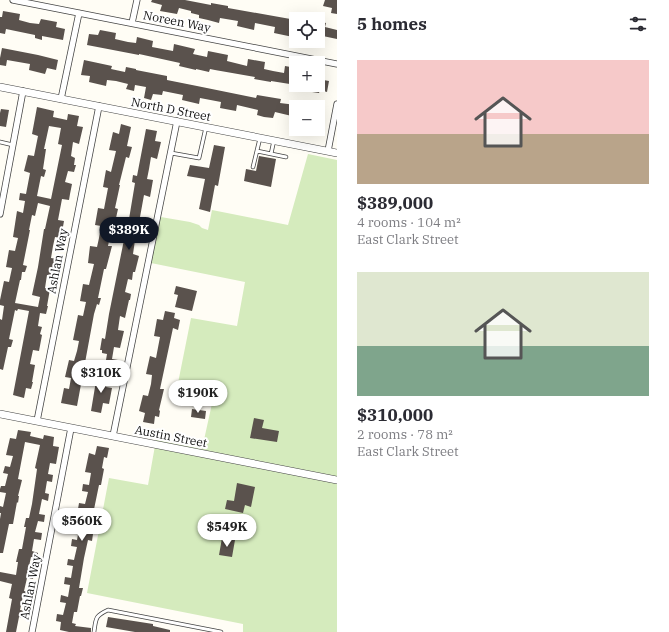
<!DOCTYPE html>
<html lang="en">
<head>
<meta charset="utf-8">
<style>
  :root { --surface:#fff; --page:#f2f2f3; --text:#2b2b33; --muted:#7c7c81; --accent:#111827 }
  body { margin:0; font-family:"IBM Plex Serif",serif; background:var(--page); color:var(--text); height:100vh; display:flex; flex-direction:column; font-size:15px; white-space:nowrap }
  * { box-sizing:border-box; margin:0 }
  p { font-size:13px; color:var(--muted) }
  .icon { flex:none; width:22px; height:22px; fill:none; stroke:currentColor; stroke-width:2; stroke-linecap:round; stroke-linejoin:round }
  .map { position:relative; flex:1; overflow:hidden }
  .details { display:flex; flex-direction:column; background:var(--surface); width:332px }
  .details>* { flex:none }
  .controls { position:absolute; left:289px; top:12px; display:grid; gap:8px }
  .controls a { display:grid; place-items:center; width:36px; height:36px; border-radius:0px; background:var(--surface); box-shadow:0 4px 16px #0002; font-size:20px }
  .price { position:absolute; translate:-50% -34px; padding:0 9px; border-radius:14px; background:#fff; color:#222; font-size:13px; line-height:26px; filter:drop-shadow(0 1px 2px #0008) }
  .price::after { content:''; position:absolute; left:50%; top:24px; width:12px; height:9px; margin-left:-6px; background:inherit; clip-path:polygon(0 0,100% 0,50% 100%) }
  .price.active { background:var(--accent); color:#fff }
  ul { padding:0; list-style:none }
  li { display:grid; align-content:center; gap:8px; height:212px; padding:0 20px }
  li span { display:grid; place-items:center; height:124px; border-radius:0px; color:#555 }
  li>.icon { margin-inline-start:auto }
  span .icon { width:72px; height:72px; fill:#fffc; stroke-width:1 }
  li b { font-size:17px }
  h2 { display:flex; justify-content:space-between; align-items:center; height:48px; padding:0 20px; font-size:17px }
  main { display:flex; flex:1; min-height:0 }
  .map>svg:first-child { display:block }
  .green { fill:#d5ebbd }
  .building { fill:#5a524d; fill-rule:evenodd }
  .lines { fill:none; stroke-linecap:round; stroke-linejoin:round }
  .service-casing { stroke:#444; stroke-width:4.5 }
  .minor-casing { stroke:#444; stroke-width:7 }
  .tertiary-casing { stroke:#444; stroke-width:8 }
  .service { stroke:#fff; stroke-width:3 }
  .minor { stroke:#fff; stroke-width:5.5 }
  .tertiary { stroke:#fff; stroke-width:7 }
  .labels { text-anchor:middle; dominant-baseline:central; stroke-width:4; stroke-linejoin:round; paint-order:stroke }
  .street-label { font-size:12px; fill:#111; stroke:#fff }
</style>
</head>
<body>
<main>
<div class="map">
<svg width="337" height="632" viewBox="0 0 337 632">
  <rect width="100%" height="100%" fill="#fffdf5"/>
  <path class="green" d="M308,154L337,160V632H243V624L87,593L109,478L148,485L156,440L202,449L213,399L176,393L191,318L237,326L245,282L146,262L155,216L190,222L199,225L202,228L208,230L212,210L288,225Z"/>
  <path class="building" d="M152,0H185L211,5V3L228,6V8L296,20V32L294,31L293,37L274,33L275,27L255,23L254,30L237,26L238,21L220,18L219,23L208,20L199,18V15L191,13V11L179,8L177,14L160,11L162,5L151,2Z
    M325,0H337V14L331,13L332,8L323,6Z
    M3,11L20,14L19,20L30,23L39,24L41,19L57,22L56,27L65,29L63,40L42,36V40L35,38V35L6,29L5,34L0,33V17H2Z
    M318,21L326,23L325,27L337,30V39L318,35Z
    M100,30L116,33L115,39L128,42L136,43L137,37L153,41L152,47L173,51L174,44L195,49L193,54L207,57L208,51L228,55L227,61L247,66L248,59L265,62L264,69L273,71L284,73L285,66L296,68V85L271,81V82L254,79L255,77L215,70L210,69L209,72L196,69V70L179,66L180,63L139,54V55L87,45L89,34L98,35Z
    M2,48L38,55L58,60L56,70L47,68L45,74L29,70L30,64L7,60L6,66L0,65V58Z
    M84,60L112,66L111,69L125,72L126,67L136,69V70L167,76V80L197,86L256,98L257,95L281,99L280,103L296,105V117L275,112L273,118L264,117L257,115L258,110L237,105L236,111L220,108L221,102L200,98L199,104L182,100L183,95L163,91L162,95L153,94L151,100L144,98L146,87L135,85L134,91L126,89L128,84L116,81L107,80L106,86L89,82L90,76L81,75Z
    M318,79L329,81L327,92L320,90L319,93L312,92V89L306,88V85H318Z
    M37,107L54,111L53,117L67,120L68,114L79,116L77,126L83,127L79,144L73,142L71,156L75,158L74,165H76L74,172L68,171L65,182L72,184L70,194L69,200L62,199L58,220L64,221L61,238L55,237L53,246L51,258L57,259L54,276L47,275L45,288L50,289L47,306H48L46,314L40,313L38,326L42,327L40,334L42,335L39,351L33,350L30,364L35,365L32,382H33L31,389L26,388L24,398L13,395L29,311L18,309L17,311L15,310L9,339L13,340L11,347H8L3,370L0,369V319L2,320L4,306L0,305V300L4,281L9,282L12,268L6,267L9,250L15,251L18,238L13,237L17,211L23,213L25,201L19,200L20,193L26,194L30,173L24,171L28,155L34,156L38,136L32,134ZM49,126L61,128L58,144L62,145L51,199L37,196L41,176L44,177L46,170L43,169L46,149H44ZM38,203L50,206L45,229H44L38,267L32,295L40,297L38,307L15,303L20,280H21L22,272H25L27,266L23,265L30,230H29L32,215L35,216Z
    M1,109L9,110L6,127L0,126V113Z
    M121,124L131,127L127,146L132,147L129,158L126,157L119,185H120L115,208L118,209L116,218L114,217L108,246H112L106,269H104L98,298H101L99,305L97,304L94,314L77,406L61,403L64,388L69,389L71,378L65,377L69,360L74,361L77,351L79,341L73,340L78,315L83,316L86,302L80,301L83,284L89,285L94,264L88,263L90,246L97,247L99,238L101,226L95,225L98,208L104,209L108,188L103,187L106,170L111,172L116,151L109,150L113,132L119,134Z
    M146,129L157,131L155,141L161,142L157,159L151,157L149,169L147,179L153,180L150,197L144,195L140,217H146L145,225L142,234L136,233L133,254L139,256L135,272H133L132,280L128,279L125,292L131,294L130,300H129L125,318L120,316L118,330L124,331L120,348L114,347L112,359L118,360L117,367L115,366L113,374L104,372L107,354L102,353V350H100L102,338L105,339L109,314L127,225H128L135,183L132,182L133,175L137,176Z
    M214,145L225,147L218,186L215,185L210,212L199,209L205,179L187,176L190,165L209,168Z
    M259,156L276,159L271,187L244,181L246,169L256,171Z
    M176,286L197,291L192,311L175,307L178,295L174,294Z
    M165,311L175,313L174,318L180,320L178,330L173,328L160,389H164L159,410L160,411L159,417L155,416L154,424L143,422L145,413L139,411L143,395L148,396L151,384L152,375L146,374L150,356L156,358L160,337L154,336L157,319L163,320Z
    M97,375L108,377L106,387L112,388L109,404L103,403L101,413L91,411Z
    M192,409L206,411L205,419L191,417Z
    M254,418L264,420L262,428L279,431L277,442L250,438Z
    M18,430L31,432L30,436L43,439L44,435L54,437L53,446L59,447L56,464L50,463L48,474L53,475L52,482L47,481L45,493L49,494L48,501L42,499L39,514L45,515L44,522L38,521L35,532L42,533L41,540L34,539L32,551L38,553L37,558L31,557L28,571L34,572L33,579L27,578L24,591L30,592L29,597L23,596L20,610L26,611L25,618L19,617L16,632H6L12,599L9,598L12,584L0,581V572L16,575L18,562H16L19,549H22L26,527H24L26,518H29L32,504L37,469L35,468L40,445L25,442L18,479L22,480L18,496H19L18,503L17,502L13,524H9L3,553H0V519L1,513H0V506L3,507L6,493L0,492V489L1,486H5L8,474L3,473L5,466L10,467L13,456L6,455L10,438L16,439Z
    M97,446L109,448L107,458L104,457L102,468L104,469L101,485H99L91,524L90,533L93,534L92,541L88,540L84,558L79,588H83L81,596H80L77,612H74L72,623L76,624L75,626L91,628V632H69L60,630L61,622L56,621L57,614L63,615L66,603L60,602L61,595L68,597L70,585L64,584L65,577L71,578L73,566L67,565L68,559L74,560L77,547L71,546L72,539L77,540L79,529L74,528L75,521L82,522L84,510L78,509L79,503L85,504L88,492L82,491L83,484L89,485L91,473L85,472L89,453L95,455Z
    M237,483L255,487L251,507L245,505L243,513L225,509L227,500L234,501Z
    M222,538L235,540L232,557L219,555Z
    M108,617L153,624V626L170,630V632H135L106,627Z"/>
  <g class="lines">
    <g class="service-casing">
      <path id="service" d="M0,142L13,145
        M257,151L286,157
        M171,153L199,158L206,127
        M271,154L274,140
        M253,167L260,138
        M94,632C96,618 95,616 108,610L221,632"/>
    </g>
    <g class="minor-casing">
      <path id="minor" d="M13,0L337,64
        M132,23L137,0
        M61,99L79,13
        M328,151L337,104
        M0,214L23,91
        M37,421L99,106
        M113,436L177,121
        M32,632L71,428"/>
    </g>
    <g class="tertiary-casing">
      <path id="tertiary" d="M0,87L337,153
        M0,414L337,480"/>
    </g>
    <use href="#service" class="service"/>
    <use href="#minor" class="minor"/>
    <use href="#tertiary" class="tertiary"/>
  </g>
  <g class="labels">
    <g class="street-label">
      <text transform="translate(177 21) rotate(11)">Noreen Way</text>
      <text transform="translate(171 109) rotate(11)">North D Street</text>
      <text transform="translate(57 261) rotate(-79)">Ashlan Way</text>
      <text transform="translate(171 436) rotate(11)">Austin Street</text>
      <text transform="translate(30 587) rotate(-79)">Ashlan Way</text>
    </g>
  </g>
</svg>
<div class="controls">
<a><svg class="icon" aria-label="locate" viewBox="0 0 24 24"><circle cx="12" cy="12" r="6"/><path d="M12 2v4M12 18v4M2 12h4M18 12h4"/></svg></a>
<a>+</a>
<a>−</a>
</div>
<b class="price active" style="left:129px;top:251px">$389K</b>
<b class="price" style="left:101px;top:394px">$310K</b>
<b class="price" style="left:198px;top:414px">$190K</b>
<b class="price" style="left:82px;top:542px">$560K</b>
<b class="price" style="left:227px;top:548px">$549K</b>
</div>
<section class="details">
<h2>5 homes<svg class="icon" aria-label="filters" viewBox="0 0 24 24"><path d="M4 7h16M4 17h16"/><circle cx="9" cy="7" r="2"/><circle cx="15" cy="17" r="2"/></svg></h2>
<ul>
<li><span style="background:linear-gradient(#f6c9c9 60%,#b9a48a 0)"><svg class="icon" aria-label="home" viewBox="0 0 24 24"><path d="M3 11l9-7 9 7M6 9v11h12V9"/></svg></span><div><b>$389,000</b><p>4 rooms · 104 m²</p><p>East Clark Street</p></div></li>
<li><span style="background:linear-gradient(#dfe7d0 60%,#7fa58c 0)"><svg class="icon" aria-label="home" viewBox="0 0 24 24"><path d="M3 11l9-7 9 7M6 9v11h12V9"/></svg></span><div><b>$310,000</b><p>2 rooms · 78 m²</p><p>East Clark Street</p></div></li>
</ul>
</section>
</main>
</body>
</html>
